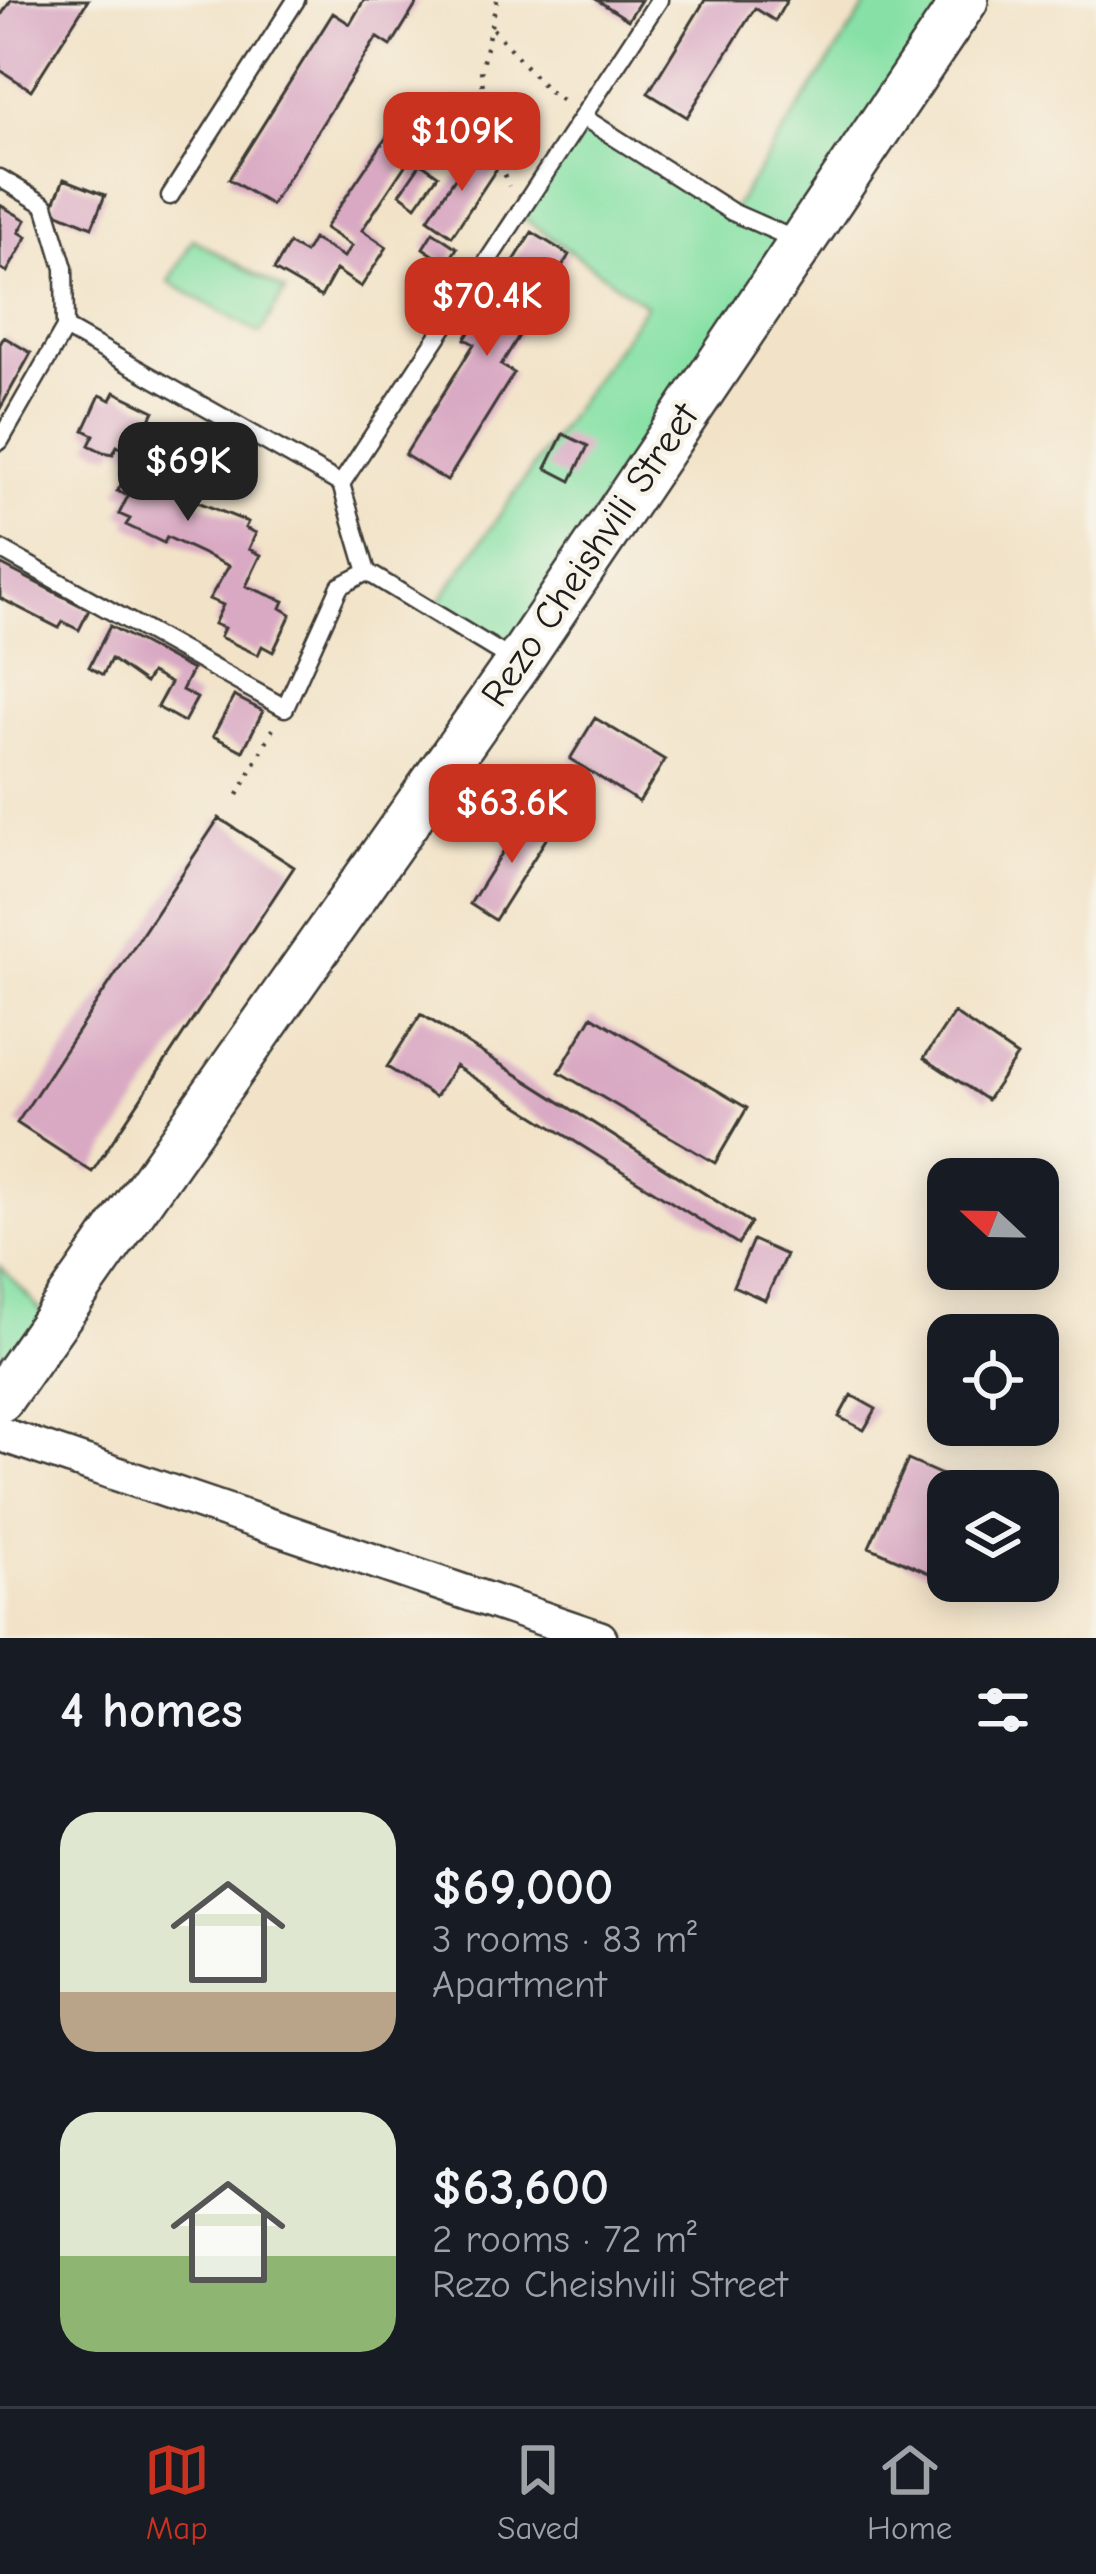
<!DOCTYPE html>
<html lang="en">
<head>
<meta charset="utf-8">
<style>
  :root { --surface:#171b24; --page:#20242c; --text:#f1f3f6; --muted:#9ea1a6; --line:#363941; --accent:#c8321e }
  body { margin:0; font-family:"Comic Neue",sans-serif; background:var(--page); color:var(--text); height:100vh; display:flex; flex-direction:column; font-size:45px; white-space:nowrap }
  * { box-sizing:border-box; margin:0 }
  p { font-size:39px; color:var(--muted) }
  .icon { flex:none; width:66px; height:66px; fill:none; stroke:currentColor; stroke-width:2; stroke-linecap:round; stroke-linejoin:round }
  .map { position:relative; height:1638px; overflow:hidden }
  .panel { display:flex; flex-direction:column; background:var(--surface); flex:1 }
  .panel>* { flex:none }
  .needle { width:78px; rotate:292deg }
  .fabs { position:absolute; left:927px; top:1158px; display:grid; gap:24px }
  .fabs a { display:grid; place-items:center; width:132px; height:132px; border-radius:24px; background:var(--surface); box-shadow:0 6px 30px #0003; font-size:60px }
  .price { position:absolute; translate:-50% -102px; padding:0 27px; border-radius:24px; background:var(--accent); color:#fff; font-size:39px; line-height:78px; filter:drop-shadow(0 3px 6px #0008) }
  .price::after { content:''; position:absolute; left:50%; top:72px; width:36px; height:27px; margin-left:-18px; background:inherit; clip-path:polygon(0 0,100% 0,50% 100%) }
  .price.on { background:#222; color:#fff }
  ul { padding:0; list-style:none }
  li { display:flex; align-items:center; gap:36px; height:300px; padding:0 60px }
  li span { display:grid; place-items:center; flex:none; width:336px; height:240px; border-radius:36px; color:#555 }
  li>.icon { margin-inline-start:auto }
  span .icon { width:144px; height:144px; fill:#fffc; stroke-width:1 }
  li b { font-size:51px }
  h2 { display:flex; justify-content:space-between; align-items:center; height:144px; padding:0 60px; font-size:51px }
  .tabs { display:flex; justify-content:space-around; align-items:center; height:168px; border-top:3px solid var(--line); background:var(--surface); font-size:33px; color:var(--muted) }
  .tabs a { display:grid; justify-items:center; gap:6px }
  .tabs .on { color:var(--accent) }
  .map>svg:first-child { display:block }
  .green { fill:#87e1a6; stroke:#527e61; stroke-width:3 }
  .building { fill:#d9a9c3 }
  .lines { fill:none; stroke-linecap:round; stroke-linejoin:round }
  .service-casing { stroke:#3c3a36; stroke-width:21 }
  .minor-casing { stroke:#3c3a36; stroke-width:38 }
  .secondary-casing { stroke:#3c3a36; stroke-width:50 }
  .path { stroke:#3c3a36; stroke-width:4.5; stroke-dasharray:3 9; stroke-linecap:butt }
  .service { stroke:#fff; stroke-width:16 }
  .minor { stroke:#fff; stroke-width:33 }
  .secondary { stroke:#fff; stroke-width:45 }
  .labels { text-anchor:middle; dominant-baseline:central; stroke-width:9; stroke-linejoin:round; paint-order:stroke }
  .street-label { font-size:39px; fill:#1c1c1c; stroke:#f7f3e8 }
</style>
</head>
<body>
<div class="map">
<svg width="1096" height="1638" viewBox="0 0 1096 1638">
  <rect width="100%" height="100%" fill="#f7f3e8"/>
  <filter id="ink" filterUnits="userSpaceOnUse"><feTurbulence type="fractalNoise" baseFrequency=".00833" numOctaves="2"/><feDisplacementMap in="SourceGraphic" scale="24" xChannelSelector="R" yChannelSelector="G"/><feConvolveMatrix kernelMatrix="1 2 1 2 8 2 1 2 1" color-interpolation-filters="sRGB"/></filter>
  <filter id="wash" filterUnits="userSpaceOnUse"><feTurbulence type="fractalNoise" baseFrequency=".004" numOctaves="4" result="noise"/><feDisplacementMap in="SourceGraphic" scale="48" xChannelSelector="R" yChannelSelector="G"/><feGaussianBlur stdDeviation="2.7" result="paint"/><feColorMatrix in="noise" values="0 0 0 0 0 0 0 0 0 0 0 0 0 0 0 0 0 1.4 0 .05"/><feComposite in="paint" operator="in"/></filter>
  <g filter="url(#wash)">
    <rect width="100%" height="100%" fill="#f2e3c8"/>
    <path class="green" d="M870,0H965L518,663L432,612L646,305L518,214L583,117L732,211Z
      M193,239L285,291L260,334L169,282Z
      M0,1266L52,1322L0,1399Z"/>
    <g id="blocks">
      <path class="building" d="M11,0H88L31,90L0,70V17Z
        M364,0H419L391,46L377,37L271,205L229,179L333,13L350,24Z
        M597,0H641L628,20Z
        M705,0H787L775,21L755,8L687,117L648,93Z
        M390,132L416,149L362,230L387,247L361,287L336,270L321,297L274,270L289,244L305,253L313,239L344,257L352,246L325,228Z
        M472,152L497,168L452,236L428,219Z
        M421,163L438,175L416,206L400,194Z
        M64,179L105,195L92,227L51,210Z
        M0,205L26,220L19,232L27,237L7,272L0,268Z
        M433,232L457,248L447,264L423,248Z
        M532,232L569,255L501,365L514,373L447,481L405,455L474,344L465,339Z
        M4,337L31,353L0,409V344Z
        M115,392L154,411L150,419L161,424L152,443L167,450L154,475L188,491L185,497L248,522L245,528L256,533L249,549L261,555L246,586L284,601L281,608L291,614L273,652L262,646L258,655L220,637L224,628L214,624L223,605L209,599L229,566L167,537L164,543L126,525L130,519L119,514L128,496L117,491L139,457L117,446L113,454L103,452L89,445L94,435L84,430L100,395L111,400Z
        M563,434L588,446L571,481L546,468Z
        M0,564L89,610L79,630L63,622L59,628L0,598Z
        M110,626L192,670L182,690L197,698L184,722L157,707L170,683L151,673L145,683L111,659L103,675L89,667Z
        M234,696L263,711L243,751L213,736Z
        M595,718L665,760L639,802L570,759Z
        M528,812L553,828L495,920L470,904Z
        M219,818L294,867L92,1172L17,1123Z
        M954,1013L1017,1056L987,1100L924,1058Z
        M421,1014L751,1223L738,1244L455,1066L435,1097L387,1067Z
        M592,1016L747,1108L715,1163L559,1072Z
        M753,1240L786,1255L765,1300L733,1286Z
        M851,1395L876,1409L864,1430L839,1417Z
        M908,1460L967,1486L965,1491H948V1530L929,1573L869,1547Z"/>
    </g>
  </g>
  <g filter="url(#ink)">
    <use href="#blocks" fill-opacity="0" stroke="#3c3a36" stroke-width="3"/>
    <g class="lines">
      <g class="service-casing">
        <path id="service" d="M583,117L732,212L800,242
          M0,178L45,205L64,268L65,328L341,484L659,0
          M170,196L296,0
          M0,441L65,328
          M341,484L367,572L514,661
          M0,549L285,708L340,586L367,572"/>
      </g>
      <g class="minor-casing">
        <path id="minor" d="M0,1434L600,1638"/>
      </g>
      <g class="secondary-casing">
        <path id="secondary" d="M0,1399L518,663L965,0"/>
      </g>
      <path class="path" d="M497,0L481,69L488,137L509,186
        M493,29L548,91L564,102
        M238,795L273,729"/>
      <use href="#service" class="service"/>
      <use href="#minor" class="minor"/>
      <use href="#secondary" class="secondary"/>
    </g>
  </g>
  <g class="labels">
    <g class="street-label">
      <text transform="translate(590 555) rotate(-56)">Rezo Cheishvili Street</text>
    </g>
  </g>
</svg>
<div class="fabs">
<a><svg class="needle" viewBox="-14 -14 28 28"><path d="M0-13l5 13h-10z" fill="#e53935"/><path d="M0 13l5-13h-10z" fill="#9ea1a6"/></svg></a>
<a><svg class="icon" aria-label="locate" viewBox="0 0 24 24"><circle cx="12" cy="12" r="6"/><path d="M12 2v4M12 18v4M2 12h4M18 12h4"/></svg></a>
<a><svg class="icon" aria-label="layers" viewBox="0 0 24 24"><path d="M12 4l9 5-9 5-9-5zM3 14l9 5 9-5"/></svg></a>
</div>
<b class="price" style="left:462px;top:194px">$109K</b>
<b class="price" style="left:487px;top:359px">$70.4K</b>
<b class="price on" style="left:188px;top:524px">$69K</b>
<b class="price" style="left:512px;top:866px">$63.6K</b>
</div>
<section class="panel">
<h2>4 homes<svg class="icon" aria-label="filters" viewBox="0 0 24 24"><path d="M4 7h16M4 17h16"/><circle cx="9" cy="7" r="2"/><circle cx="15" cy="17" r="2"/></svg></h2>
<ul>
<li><span style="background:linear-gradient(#dfe7d0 75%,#b9a48a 0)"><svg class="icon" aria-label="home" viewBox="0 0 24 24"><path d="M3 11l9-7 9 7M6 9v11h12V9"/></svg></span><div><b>$69,000</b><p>3 rooms · 83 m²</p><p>Apartment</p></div></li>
<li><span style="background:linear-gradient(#dfe7d0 60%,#8fb573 0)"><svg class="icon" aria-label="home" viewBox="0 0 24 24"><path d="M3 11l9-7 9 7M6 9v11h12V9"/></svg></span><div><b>$63,600</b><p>2 rooms · 72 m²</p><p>Rezo Cheishvili Street</p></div></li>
</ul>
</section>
<nav class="tabs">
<a class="on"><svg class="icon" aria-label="map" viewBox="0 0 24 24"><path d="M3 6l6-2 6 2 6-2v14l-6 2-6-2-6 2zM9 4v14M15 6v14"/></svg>Map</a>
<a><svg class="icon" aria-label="saved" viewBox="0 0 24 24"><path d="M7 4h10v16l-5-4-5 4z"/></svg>Saved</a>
<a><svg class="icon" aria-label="home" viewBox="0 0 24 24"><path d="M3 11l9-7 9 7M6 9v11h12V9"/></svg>Home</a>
</nav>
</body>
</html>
